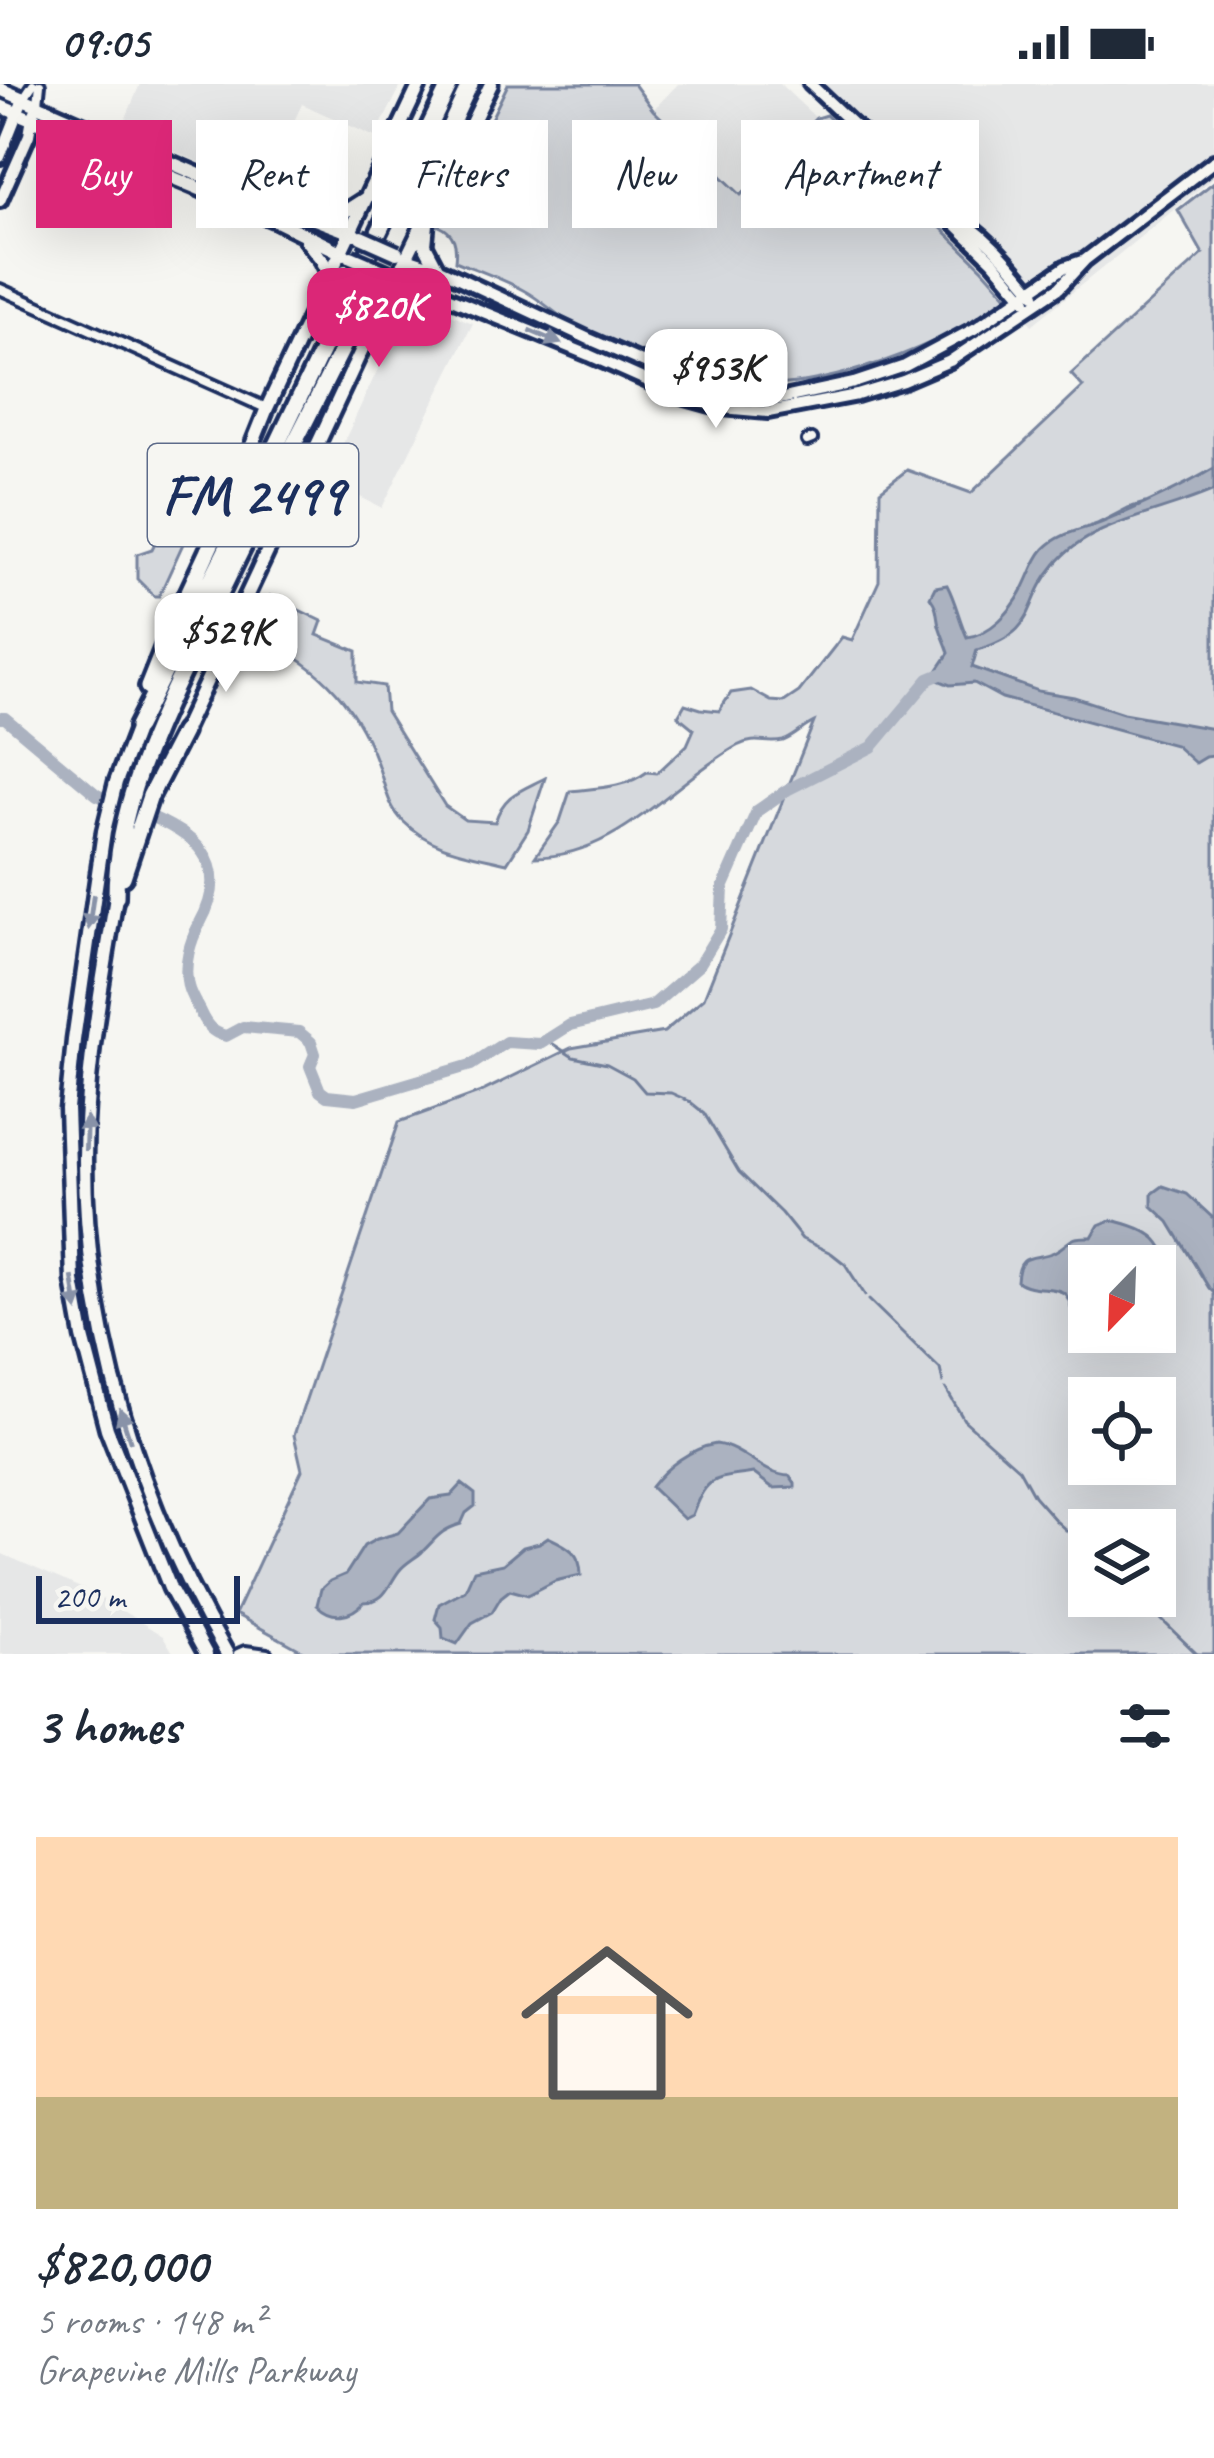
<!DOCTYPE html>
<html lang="en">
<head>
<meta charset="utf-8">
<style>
  :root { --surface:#fff; --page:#f6f6f7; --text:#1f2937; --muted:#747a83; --accent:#db2777 }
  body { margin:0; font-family:Caveat,sans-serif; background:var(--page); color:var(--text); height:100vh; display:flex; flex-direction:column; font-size:45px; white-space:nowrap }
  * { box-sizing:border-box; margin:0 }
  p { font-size:39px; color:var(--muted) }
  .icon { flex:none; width:66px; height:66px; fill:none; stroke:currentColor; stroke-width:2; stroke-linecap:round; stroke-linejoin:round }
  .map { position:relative; height:1570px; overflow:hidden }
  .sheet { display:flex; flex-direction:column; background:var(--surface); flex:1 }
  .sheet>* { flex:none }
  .top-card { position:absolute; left:36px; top:36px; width:1143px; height:108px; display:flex; gap:24px }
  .needle { width:78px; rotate:203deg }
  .buttons { position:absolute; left:1068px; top:1161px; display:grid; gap:24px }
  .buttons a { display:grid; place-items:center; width:108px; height:108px; border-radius:0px; background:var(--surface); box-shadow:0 12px 48px #0002; font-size:60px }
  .scale { position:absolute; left:36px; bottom:30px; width:204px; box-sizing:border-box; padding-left:12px; border:6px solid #1b2f5e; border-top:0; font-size:33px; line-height:42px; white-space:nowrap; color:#1b2f5e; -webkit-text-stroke:9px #f6f6f2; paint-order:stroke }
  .price { position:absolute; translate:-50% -102px; padding:0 27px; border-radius:24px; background:#fff; color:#222; font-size:39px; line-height:78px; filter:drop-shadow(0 3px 6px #0008) }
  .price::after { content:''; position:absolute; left:50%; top:72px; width:36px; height:27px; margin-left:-18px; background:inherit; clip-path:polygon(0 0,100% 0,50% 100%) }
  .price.current { background:var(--accent); color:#fff }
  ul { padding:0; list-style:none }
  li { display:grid; align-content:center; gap:24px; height:636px; padding:0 36px }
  li span { display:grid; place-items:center; height:372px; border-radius:0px; color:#555 }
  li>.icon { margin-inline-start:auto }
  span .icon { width:216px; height:216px; fill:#fffc; stroke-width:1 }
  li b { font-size:51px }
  h2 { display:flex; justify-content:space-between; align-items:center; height:144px; padding:0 36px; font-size:51px }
  .pill { padding:0 42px; border-radius:0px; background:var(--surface); box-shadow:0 12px 48px #0002; font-size:42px; line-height:108px }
  .pill.current { background:var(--accent); color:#fff }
  .status { display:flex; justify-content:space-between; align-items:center; height:84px; padding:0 60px; background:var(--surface); direction:ltr }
  .status svg { height:33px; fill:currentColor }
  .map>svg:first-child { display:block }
  .built { fill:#e6e7e7 }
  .green { fill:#d6d9dd; stroke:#78849e; stroke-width:3; fill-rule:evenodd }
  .water { fill:#abb2c0; stroke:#717e99; stroke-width:3 }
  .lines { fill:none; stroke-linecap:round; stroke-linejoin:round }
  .stream { stroke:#717e99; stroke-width:3 }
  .river { stroke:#abb2c0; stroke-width:12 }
  .minor-casing { stroke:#1b2f5e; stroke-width:16 }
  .tertiary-casing { stroke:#1b2f5e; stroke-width:20 }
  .secondary-casing { stroke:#1b2f5e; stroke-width:21 }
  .primary-casing { stroke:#1b2f5e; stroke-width:21 }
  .motorway-casing { stroke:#1b2f5e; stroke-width:24 }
  .minor { stroke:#f6f6f2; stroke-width:8 }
  .tertiary { stroke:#f6f6f2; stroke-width:10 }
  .secondary { stroke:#f6f6f2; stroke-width:12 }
  .primary { stroke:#f6f6f2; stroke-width:12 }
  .motorway { stroke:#f6f6f2; stroke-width:15 }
  .secondary-bridge-casing { stroke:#1b2f5e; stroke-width:21; stroke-linecap:butt }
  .secondary-bridge { stroke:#f6f6f2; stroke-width:12 }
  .oneway { fill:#8892a8 }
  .labels { text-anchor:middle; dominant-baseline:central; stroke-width:9; stroke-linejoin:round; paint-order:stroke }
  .shield { fill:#f6f6f2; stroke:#5d6b8a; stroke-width:3 }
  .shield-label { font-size:57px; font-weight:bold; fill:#1b2f5e }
</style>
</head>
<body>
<div class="status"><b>09:05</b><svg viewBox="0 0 49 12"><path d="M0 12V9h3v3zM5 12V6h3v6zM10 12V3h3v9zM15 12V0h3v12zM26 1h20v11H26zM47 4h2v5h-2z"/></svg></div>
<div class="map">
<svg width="1214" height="1570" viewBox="0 0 1214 1570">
  <rect width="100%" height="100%" fill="#f6f6f2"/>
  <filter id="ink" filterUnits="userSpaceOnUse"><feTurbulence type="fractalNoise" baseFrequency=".00833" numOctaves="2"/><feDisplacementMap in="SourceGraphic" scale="24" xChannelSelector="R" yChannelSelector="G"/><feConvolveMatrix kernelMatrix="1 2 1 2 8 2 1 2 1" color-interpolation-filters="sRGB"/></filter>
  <g filter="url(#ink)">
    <path class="built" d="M140,0H402L375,53L302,20L262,106L122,44Z
      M678,0H780L816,34L741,112L653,26Z
      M797,0H1214V93L1032,241L1010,211Z
      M422,219L473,239L382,424L326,396L405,227Z
      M0,1469L97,1511L163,1552L174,1570H0Z"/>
    <path class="green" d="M508,0H634L653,26L741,111L816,34L826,31L983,185L1008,213L1005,218C927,268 806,317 711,297C675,290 618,263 583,247C561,236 544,217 523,206C501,194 477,186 455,177C457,161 455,149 439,142Z
      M1214,98V1570H308L235,1530L302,1386L294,1351L399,1038L481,1008L571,964L664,948L704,914L814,638C805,642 793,654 783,657C765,661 757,652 737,662C671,699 617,773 535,773L560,737L570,707C596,704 626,704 647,688L657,689L687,661L694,645L678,632L685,620L701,625L719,627L731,609L751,606L771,617L784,618L799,608L842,553L852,556L879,497L880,407L907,386L971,409L1083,303L1071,290L1203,170L1178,126ZM1089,1182H1155V1248H1089ZM1089,1314H1155V1380H1089ZM1089,1446H1155V1512H1089Z
      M169,430L192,440L159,512H154L137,495V470L152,465Z
      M270,512L322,537L317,551L357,567V598L384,602L386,627L445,722L465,736L495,738C504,710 520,707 545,694L528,746L507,779C470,770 432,766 404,738C387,722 385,700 377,679C353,613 314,577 250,549Z"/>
    <path class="water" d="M1214,384V406C1165,429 1090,437 1055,481C1021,521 1041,547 977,566L972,583L1038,607L1074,613L1123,629L1214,645V672L1205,673L1195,679L1175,661L1002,614L974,599L950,601L938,596L937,587L949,569C946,558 939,546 938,536C936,525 937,523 930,513L935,503L947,501C956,518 959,536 967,553C990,550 1011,528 1022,507C1030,493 1033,478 1044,465C1060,448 1083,446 1103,438C1141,422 1179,405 1214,384Z
      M1163,1102L1187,1110L1214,1135V1209L1209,1204L1169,1138L1152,1122V1110Z
      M1111,1136C1125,1139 1145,1145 1156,1155C1175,1175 1183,1229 1155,1243V1182H1089V1247L1076,1239C1072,1231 1071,1215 1065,1210C1055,1201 1031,1208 1017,1197C1019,1166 1034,1177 1054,1168C1072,1159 1066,1152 1092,1153L1099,1141Z
      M716,1360C744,1364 762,1391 790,1392L795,1399V1403L773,1404L753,1389C715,1395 707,1390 692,1431L684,1435L651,1403C666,1383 691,1364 716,1360Z
      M462,1400L475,1410V1422L466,1429L461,1440C438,1447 438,1453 422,1468C414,1475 405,1479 399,1487C387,1503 386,1517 364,1518C351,1533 332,1536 317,1521L321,1505L330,1497L346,1490L364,1462L377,1455L398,1449L430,1415L451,1412Z
      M548,1453C567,1462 581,1468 581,1491L555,1497L528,1511L510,1506L501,1513L492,1528L472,1539L457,1560L443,1554L442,1543L435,1535L439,1520L465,1506L474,1486L503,1480L523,1463L539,1459Z"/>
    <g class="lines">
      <path class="stream" d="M1099,439L1128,424L1145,419
        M547,956L573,973L607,980L633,994L645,1008L671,1009L689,1017L704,1029L739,1088L781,1129L802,1155L831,1169L845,1180L865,1211
        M869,1216L940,1285L943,1299
        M946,1305L964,1336L1019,1385L1034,1412L1056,1437L1089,1467
        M1137,1512L1197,1570"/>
      <path class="river" d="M0,634H5L97,711L121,721
        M140,728C193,749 234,777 200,839C190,857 183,881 188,902C190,911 196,920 200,928C206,941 212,949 226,952L243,943L299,948L311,958L315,970L310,982L320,1007L327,1012L356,1015L471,981L506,958L540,960L570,941L653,921L699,881L721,845L723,804L757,727L787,706L872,663L929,595L953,585"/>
      <g class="minor-casing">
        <path id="minor" d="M23,15L33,0
          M38,20L40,0
          M0,205L266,324
          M807,357L812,355
          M238,1570L245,1567L267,1570"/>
      </g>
      <g class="tertiary-casing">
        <path id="tertiary" d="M810,0L946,128L954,139L993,177L1026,216
          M0,73L23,15
          M0,117L29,51L32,34L38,21
          M949,129C984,148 1010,180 1035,210
          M407,174L437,184L589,255L711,308L749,316L770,317L854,299L905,282L976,244L1065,183L1082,177
          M398,193L589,271L686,314L722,324L768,328L857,311L903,297L950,277L1059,204L1085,176L1214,77"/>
      </g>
      <g class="secondary-casing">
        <path id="secondary" d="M0,5L204,93L354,150
          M0,22L277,137L344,170
          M327,139L366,114
          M427,140L425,161L437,184
          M306,156L322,176L330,192
          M220,441L267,324L420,0
          M183,648L363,263L491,0"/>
      </g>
      <g class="primary-casing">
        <path id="primary" d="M137,643L116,698L104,747L74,956L67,1025L73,1197L83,1253L107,1345L170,1504L206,1570
          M116,813C102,900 85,987 85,1076C85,1249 140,1421 227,1570"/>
      </g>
      <g class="motorway-casing">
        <path id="motorway" d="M148,603L170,548L220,441
          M137,643L235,448L450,0
          M123,793L150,712L183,648
          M116,813C116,717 161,632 202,547C232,484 263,422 294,360C355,241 413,121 470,0"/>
      </g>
      <use href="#minor" class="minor"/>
      <use href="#tertiary" class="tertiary"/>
      <use href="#secondary" class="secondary"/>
      <use href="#primary" class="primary"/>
      <use href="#motorway" class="motorway"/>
      <g class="secondary-bridge-casing">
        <path id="secondary-bridge" d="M361,153L397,169
          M351,173L388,189
          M345,187L371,195L379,206"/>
      </g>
      <use href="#secondary-bridge" class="secondary-bridge"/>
    </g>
    <defs><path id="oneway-solid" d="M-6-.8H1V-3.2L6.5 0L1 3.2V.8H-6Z" transform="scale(3)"/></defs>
    <g class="oneway">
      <use href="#oneway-solid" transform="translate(545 253) rotate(23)"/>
      <use href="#oneway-solid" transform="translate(91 828) rotate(98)"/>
      <use href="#oneway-solid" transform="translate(86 1049) rotate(-88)"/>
      <use href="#oneway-solid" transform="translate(75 1210) rotate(81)"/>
      <use href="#oneway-solid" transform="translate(125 1341) rotate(-108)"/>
    </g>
  </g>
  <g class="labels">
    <rect class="shield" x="148" y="360" width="210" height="102" rx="9"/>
    <g class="shield-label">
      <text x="253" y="411">FM 2499</text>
    </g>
  </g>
</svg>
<div class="buttons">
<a><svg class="needle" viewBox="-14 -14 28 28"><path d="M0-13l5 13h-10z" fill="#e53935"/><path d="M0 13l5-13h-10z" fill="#747a83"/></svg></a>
<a><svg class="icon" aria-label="locate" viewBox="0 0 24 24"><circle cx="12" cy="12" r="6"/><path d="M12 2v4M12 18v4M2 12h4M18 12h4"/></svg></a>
<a><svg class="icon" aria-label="layers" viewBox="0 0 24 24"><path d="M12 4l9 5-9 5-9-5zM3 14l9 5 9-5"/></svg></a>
</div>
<div class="scale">200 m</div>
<b class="price current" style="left:379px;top:286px">$820K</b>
<b class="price" style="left:716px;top:347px">$953K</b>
<b class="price" style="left:226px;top:611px">$529K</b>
<div class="top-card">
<a class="pill current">Buy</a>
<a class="pill">Rent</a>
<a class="pill">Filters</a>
<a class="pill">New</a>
<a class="pill">Apartment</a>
</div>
</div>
<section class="sheet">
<h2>3 homes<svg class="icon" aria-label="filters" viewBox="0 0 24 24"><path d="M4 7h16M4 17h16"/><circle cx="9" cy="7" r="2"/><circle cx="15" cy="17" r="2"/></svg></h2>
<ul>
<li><span style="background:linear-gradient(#ffd9b3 70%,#c2b280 0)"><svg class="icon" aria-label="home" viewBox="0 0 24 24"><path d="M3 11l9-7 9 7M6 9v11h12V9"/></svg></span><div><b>$820,000</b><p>5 rooms · 148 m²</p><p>Grapevine Mills Parkway</p></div></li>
</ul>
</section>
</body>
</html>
